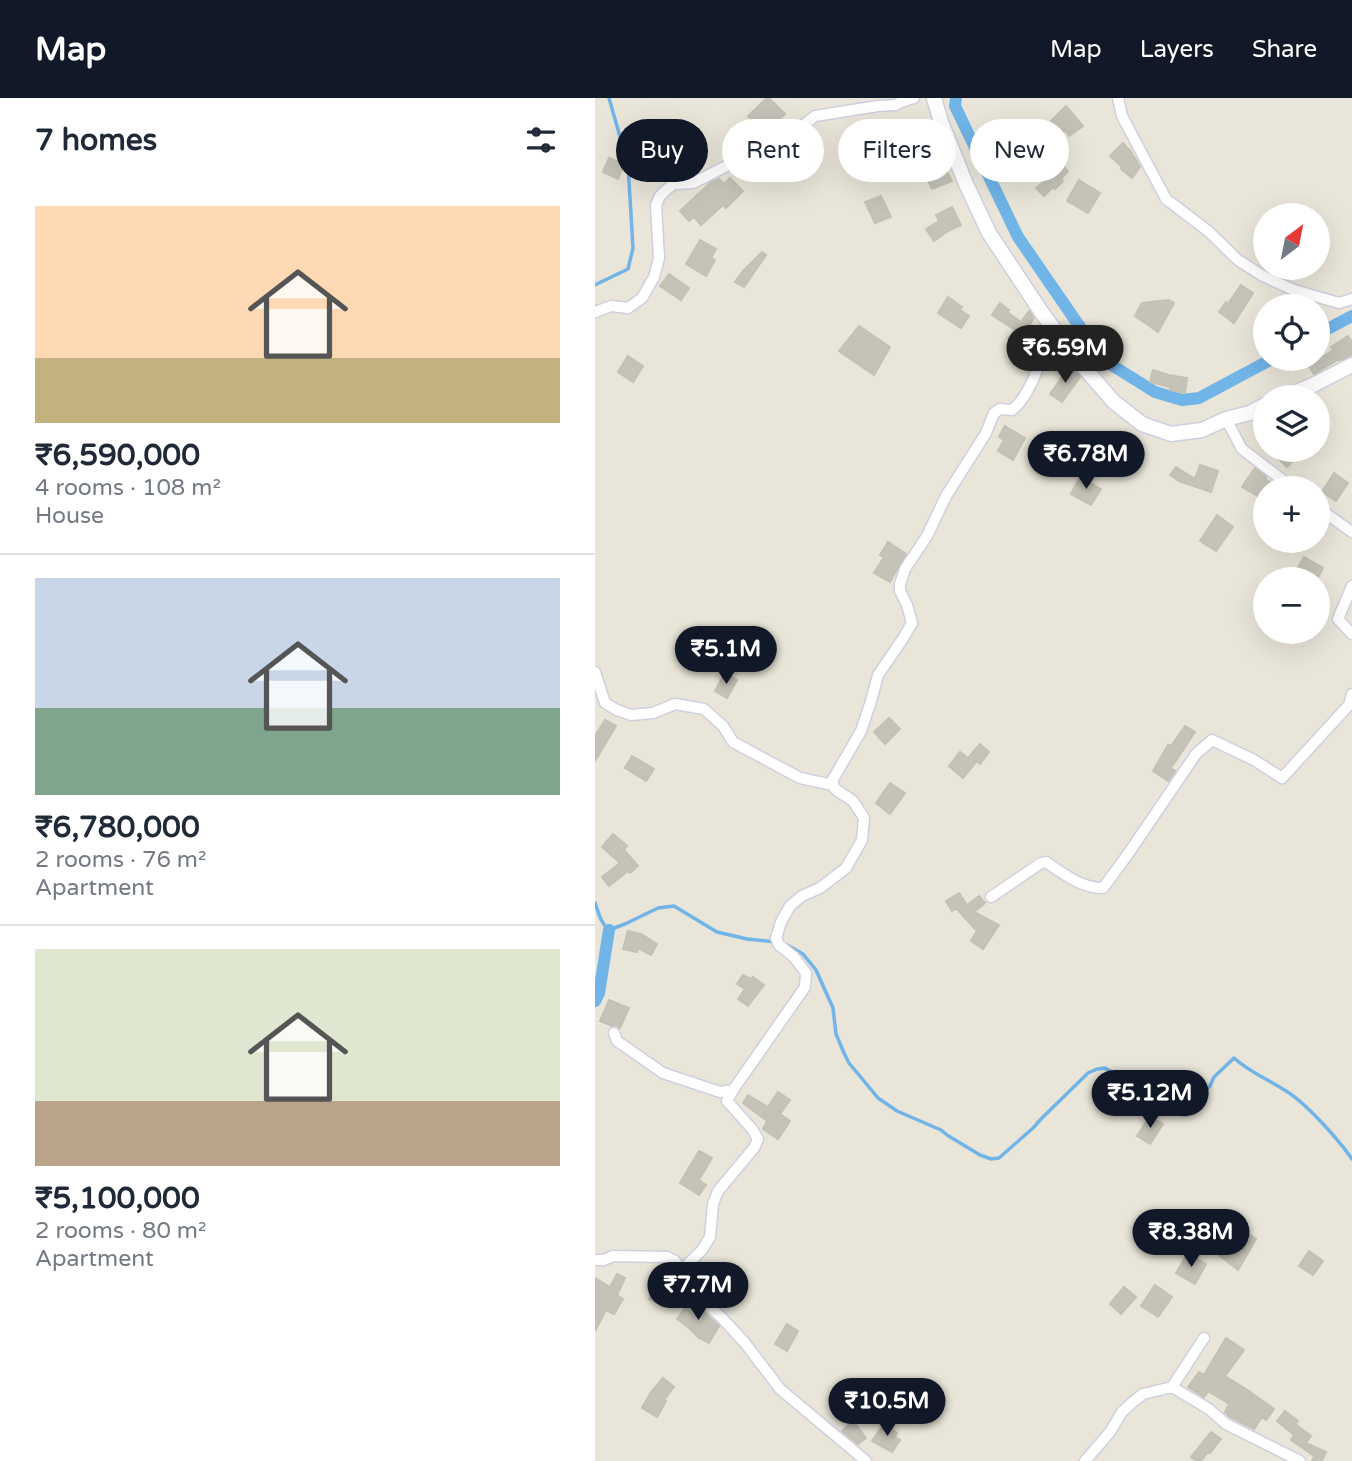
<!DOCTYPE html>
<html lang="en">
<head>
<meta charset="utf-8">
<style>
  :root { --surface:#fff; --page:#f6f6f7; --text:#1f2937; --muted:#747a83; --line:#e0e1e3; --accent:#111827 }
  body { margin:0; font-family:"Varela Round",sans-serif; background:var(--page); color:var(--text); height:100vh; display:flex; flex-direction:column; font-size:26px; white-space:nowrap }
  * { box-sizing:border-box; margin:0 }
  p { font-size:23px; color:var(--muted) }
  .icon { flex:none; width:38px; height:38px; fill:none; stroke:currentColor; stroke-width:2; stroke-linecap:round; stroke-linejoin:round }
  .map { position:relative; flex:1; overflow:hidden }
  .panel { display:flex; flex-direction:column; background:var(--surface); width:595px }
  .panel>* { flex:none }
  .hud { position:absolute; left:21px; top:21px; width:630px; height:63px; display:flex; gap:14px }
  .needle { width:46px; rotate:32deg }
  .tools { position:absolute; left:658px; top:105px; display:grid; gap:14px }
  .tools a { display:grid; place-items:center; width:77px; height:77px; border-radius:50%; background:var(--surface); box-shadow:0 7px 28px #0002; font-size:35px }
  .price { position:absolute; translate:-50% -60px; padding:0 16px; border-radius:24px; background:var(--accent); color:#fff; font-size:23px; line-height:46px; filter:drop-shadow(0 2px 4px #0008) }
  .price::after { content:''; position:absolute; left:50%; top:42px; width:21px; height:16px; margin-left:-10px; background:inherit; clip-path:polygon(0 0,100% 0,50% 100%) }
  .price.active { background:#222; color:#fff }
  ul { padding:0; list-style:none }
  li { display:grid; align-content:center; gap:14px; height:371px; padding:0 35px }
  li+li { border-top:2px solid var(--line) }
  li span { display:grid; place-items:center; height:217px; border-radius:0px; color:#555 }
  li>.icon { margin-inline-start:auto }
  span .icon { width:126px; height:126px; fill:#fffc; stroke-width:1 }
  li b { font-size:30px }
  h2 { display:flex; justify-content:space-between; align-items:center; height:84px; padding:0 35px; font-size:30px }
  .pill { padding:0 24px; border-radius:32px; background:var(--surface); box-shadow:0 7px 28px #0002; font-size:24px; line-height:63px }
  .pill.active { background:var(--accent); color:#fff }
  header { display:flex; align-items:center; gap:42px; box-sizing:border-box; height:98px; padding:0 35px; background:var(--accent); color:#fff }
  header strong { font-size:33px }
  nav { display:flex; gap:38px; margin-inline-start:auto; font-size:24px }
  main { display:flex; flex:1; min-height:0 }
  .map>svg:first-child { display:block }
  .lines { fill:none; stroke-linecap:round; stroke-linejoin:round }
  .stream { stroke:#70b4e8; stroke-width:3.5 }
  .canal { stroke:#70b4e8; stroke-width:12 }
  .building { fill:#c5c3b8; stroke:#c4c1b4; stroke-width:2 }
  .street-casing { stroke:#cfcfe0; stroke-width:13 }
  .secondary-casing { stroke:#cfcfe0; stroke-width:17 }
  .street { stroke:#fff; stroke-width:10 }
  .secondary { stroke:#fff; stroke-width:14 }
</style>
</head>
<body>
<header>
<strong>Map</strong>
<nav><a>Map</a><a>Layers</a><a>Share</a></nav>
</header>
<main>
<section class="panel">
<h2>7 homes<svg class="icon" aria-label="filters" viewBox="0 0 24 24"><path d="M4 7h16M4 17h16"/><circle cx="9" cy="7" r="2"/><circle cx="15" cy="17" r="2"/></svg></h2>
<ul>
<li><span style="background:linear-gradient(#ffd9b3 70%,#c2b280 0)"><svg class="icon" aria-label="home" viewBox="0 0 24 24"><path d="M3 11l9-7 9 7M6 9v11h12V9"/></svg></span><div><b>₹6,590,000</b><p>4 rooms · 108 m²</p><p>House</p></div></li>
<li><span style="background:linear-gradient(#c9d6e8 60%,#7fa58c 0)"><svg class="icon" aria-label="home" viewBox="0 0 24 24"><path d="M3 11l9-7 9 7M6 9v11h12V9"/></svg></span><div><b>₹6,780,000</b><p>2 rooms · 76 m²</p><p>Apartment</p></div></li>
<li><span style="background:linear-gradient(#dfe7d0 70%,#b9a48a 0)"><svg class="icon" aria-label="home" viewBox="0 0 24 24"><path d="M3 11l9-7 9 7M6 9v11h12V9"/></svg></span><div><b>₹5,100,000</b><p>2 rooms · 80 m²</p><p>Apartment</p></div></li>
</ul>
</section>
<div class="map">
<svg width="757" height="1363" viewBox="0 0 757 1363">
  <rect width="100%" height="100%" fill="#e9e5d9"/>
  <g class="lines">
    <path class="stream" d="M0,187L33,171L38,150L33,67L14,0
      M0,805C4,815 5,824 14,832L30,826L63,810L79,808L122,834L152,841L181,844
      M192,847L208,856L221,872L238,910L241,936L249,955L254,965L283,1000L302,1013L346,1032L352,1037L385,1057L396,1061L404,1060L438,1030L445,1022L493,975L502,971L510,970C520,976 530,982 539,988C552,997 576,1017 591,1017L600,1002L615,988L619,979L639,960C654,974 673,981 691,993C711,1005 743,1041 757,1061"/>
    <path class="canal" d="M361,0L360,8L423,139L507,261L560,294L587,302L604,300L677,261
      M723,236L757,218
      M0,903L4,895L14,832"/>
  </g>
  <path class="building" d="M172,0H174L190,16L170,35L153,18Z
    M471,8L488,28L474,38L470,32L459,43L447,32Z
    M212,44L227,54L216,70L201,60Z
    M528,45L537,55L536,56L540,60L545,69L537,80L526,71L527,69L515,58Z
    M14,60L29,66L23,81L8,74Z
    M345,60L357,83L337,91L326,68Z
    M468,68L473,73L466,81L468,83L460,91L458,89L449,98L441,90Z
    M135,80L148,93L131,110L128,107L106,127L99,119L94,123L85,113L116,84L124,81L129,86Z
    M484,82L505,95L493,115L472,103Z
    M286,98L296,119L280,125L270,104Z
    M357,109L366,127L349,135V136L339,143L331,131L344,123L341,117Z
    M105,142L121,151L116,160L120,162L111,178L91,166Z
    M167,154L171,157L149,189L140,184L148,173Z
    M74,176L94,190L86,202L65,188Z
    M646,187L658,195L639,225L624,214L631,204L633,206Z
    M353,199L367,209L365,212L374,218L366,230L343,215Z
    M574,202L579,205L563,234L540,218L547,205Z
    M405,205L414,212L412,214L426,224L434,213L439,220L429,235L439,242L431,252L414,240L420,232L397,217Z
    M264,228L295,249L279,277L244,253Z
    M753,238L757,244V257L745,262L744,261L719,276L714,268L738,252L736,249Z
    M33,258L48,268L38,284L23,274Z
    M475,268L485,279L467,304L455,296Z
    M558,272L573,277L592,280L590,295L575,292V289L555,284Z
    M410,328L430,340L418,362L403,353L409,342L404,339Z
    M449,350L463,358L452,377L438,369Z
    M675,352H708L692,369Z
    M605,367L623,373L616,394L584,383L575,377L581,369L600,381Z
    M660,370L671,379L670,381L684,390H670V402L647,389Z
    M739,375L753,385L741,403L727,394Z
    M485,379L506,391L496,407L476,396Z
    M622,417L638,429L621,453L605,443Z
    M293,444L311,456L295,484L279,475L289,459L285,457Z
    M709,459L728,470L722,481H696Z
    M130,575L142,582L132,600L120,593Z
    M294,620L305,631L290,646L279,634Z
    M10,622L21,628L0,663V638Z
    M590,628L600,634L576,670L580,673L573,683L558,673L573,647L576,648Z
    M385,646L394,654L385,666L382,663L368,680L354,668L365,654L373,660Z
    M37,658L59,671L51,683L30,670Z
    M295,685L310,695L295,716L281,705Z
    M18,736L32,748L29,752L43,768L35,775L33,773L14,788L7,779L25,765L7,749Z
    M364,795L372,807L384,798L390,805L379,814L404,827L388,851L376,843L382,833L361,810L357,813L351,803Z
    M33,833L46,836L62,846L56,857L43,850L42,854L28,851Z
    M148,877L156,881L158,879L169,887L153,908L143,901L150,891L142,886Z
    M14,902L34,910L25,930L21,927L17,928L5,923Z
    M183,994L195,1002L185,1016L195,1023L183,1041L168,1031L172,1023L148,1005L153,997L173,1009Z
    M555,1018L568,1026L555,1046L542,1038Z
    M104,1053L117,1060L104,1082L111,1087L104,1097L85,1085Z
    M637,1125L661,1141L643,1172L619,1153Z
    M714,1153L728,1163L718,1177L704,1168Z
    M593,1155L611,1166L600,1186L581,1175Z
    M110,1169L129,1182L117,1198L114,1196L113,1197L99,1186Z
    M22,1176L30,1180L22,1197L28,1201L19,1216L11,1212L0,1233V1180L15,1189Z
    M62,1184L77,1191L69,1208L54,1201Z
    M560,1187L577,1199L563,1219L546,1208Z
    M529,1189L541,1199L526,1216L515,1206Z
    M95,1203L124,1228L114,1245L104,1240L93,1229L82,1221Z
    M192,1226L203,1233L192,1253L180,1246Z
    M631,1240L649,1252L630,1278L651,1291L679,1311L671,1322L667,1319L659,1331L635,1319L630,1314L634,1306L613,1293L609,1299L593,1289L604,1274L609,1277Z
    M68,1280L79,1289L69,1302L71,1303L62,1319L47,1310L56,1294Z
    M255,1292L267,1303L255,1316L243,1306Z
    M690,1313L703,1323L700,1326L716,1338L711,1345L731,1354L727,1363H717L719,1358L696,1342L699,1337L682,1323Z
    M258,1323L271,1340L263,1346L247,1333Z
    M289,1326L302,1335L300,1339L305,1342L297,1354L277,1343Z
    M616,1334L626,1341L615,1355L613,1354L606,1363H602L596,1359Z"/>
  <g class="lines">
    <g class="street-casing">
      <path id="street" d="M523,0L527,18L571,101L613,133L643,162L668,178L699,192L744,205L757,201
        M0,214L16,208L33,210L47,200L59,179L64,160L61,107L65,98L71,92L79,86L98,85L159,54L186,45L220,18L283,8L301,7L306,4L319,0
        M631,321L647,351L698,390
        M723,410L757,434
        M757,488L743,521L757,536
        M0,574L10,605L22,612L36,617L58,615L80,606L109,611L128,628L138,644L205,680L238,687
        M396,799L446,765L451,764C469,776 486,790 508,790L533,756L601,656L617,642L659,662L687,680L754,607L757,596
        M19,935L22,943L68,975L125,994L138,992
        M0,1162H9L18,1158L72,1159L80,1163L86,1173L92,1190L126,1219L150,1245L185,1291L271,1363
        M86,1173L107,1152L115,1139L118,1106L123,1093L159,1050L163,1041L157,1031L132,1003L138,992L210,889L211,875L199,859L184,847L181,840L186,824L195,808L207,798L225,790L251,770L267,742L269,720L258,703L240,691L237,683L266,633L276,603L283,577L307,542L317,525L312,507L305,493V486L310,471L332,438L351,398L391,335L399,315L405,311L417,312C437,297 448,254 458,230
        M577,1289L609,1240
        M490,1363L515,1334L527,1314L539,1303L548,1296L577,1289L614,1311L631,1326L705,1363"/>
    </g>
    <g class="secondary-casing">
      <path id="secondary" d="M339,0L346,24L371,86L394,135L447,215L479,258L519,304L547,326L576,336L607,332L631,321L655,315L670,307
        M689,299L718,287L757,267"/>
    </g>
    <use href="#street" class="street"/>
    <use href="#secondary" class="secondary"/>
  </g>
</svg>
<div class="tools">
<a><svg class="needle" viewBox="-14 -14 28 28"><path d="M0-13l5 13h-10z" fill="#e53935"/><path d="M0 13l5-13h-10z" fill="#747a83"/></svg></a>
<a><svg class="icon" aria-label="locate" viewBox="0 0 24 24"><circle cx="12" cy="12" r="6"/><path d="M12 2v4M12 18v4M2 12h4M18 12h4"/></svg></a>
<a><svg class="icon" aria-label="layers" viewBox="0 0 24 24"><path d="M12 4l9 5-9 5-9-5zM3 14l9 5 9-5"/></svg></a>
<a>+</a>
<a>−</a>
</div>
<b class="price active" style="left:470px;top:287px">₹6.59M</b>
<b class="price" style="left:491px;top:393px">₹6.78M</b>
<b class="price" style="left:131px;top:588px">₹5.1M</b>
<b class="price" style="left:555px;top:1032px">₹5.12M</b>
<b class="price" style="left:596px;top:1171px">₹8.38M</b>
<b class="price" style="left:103px;top:1224px">₹7.7M</b>
<b class="price" style="left:292px;top:1340px">₹10.5M</b>
<div class="hud">
<a class="pill active">Buy</a>
<a class="pill">Rent</a>
<a class="pill">Filters</a>
<a class="pill">New</a>
</div>
</div>
</main>
</body>
</html>
